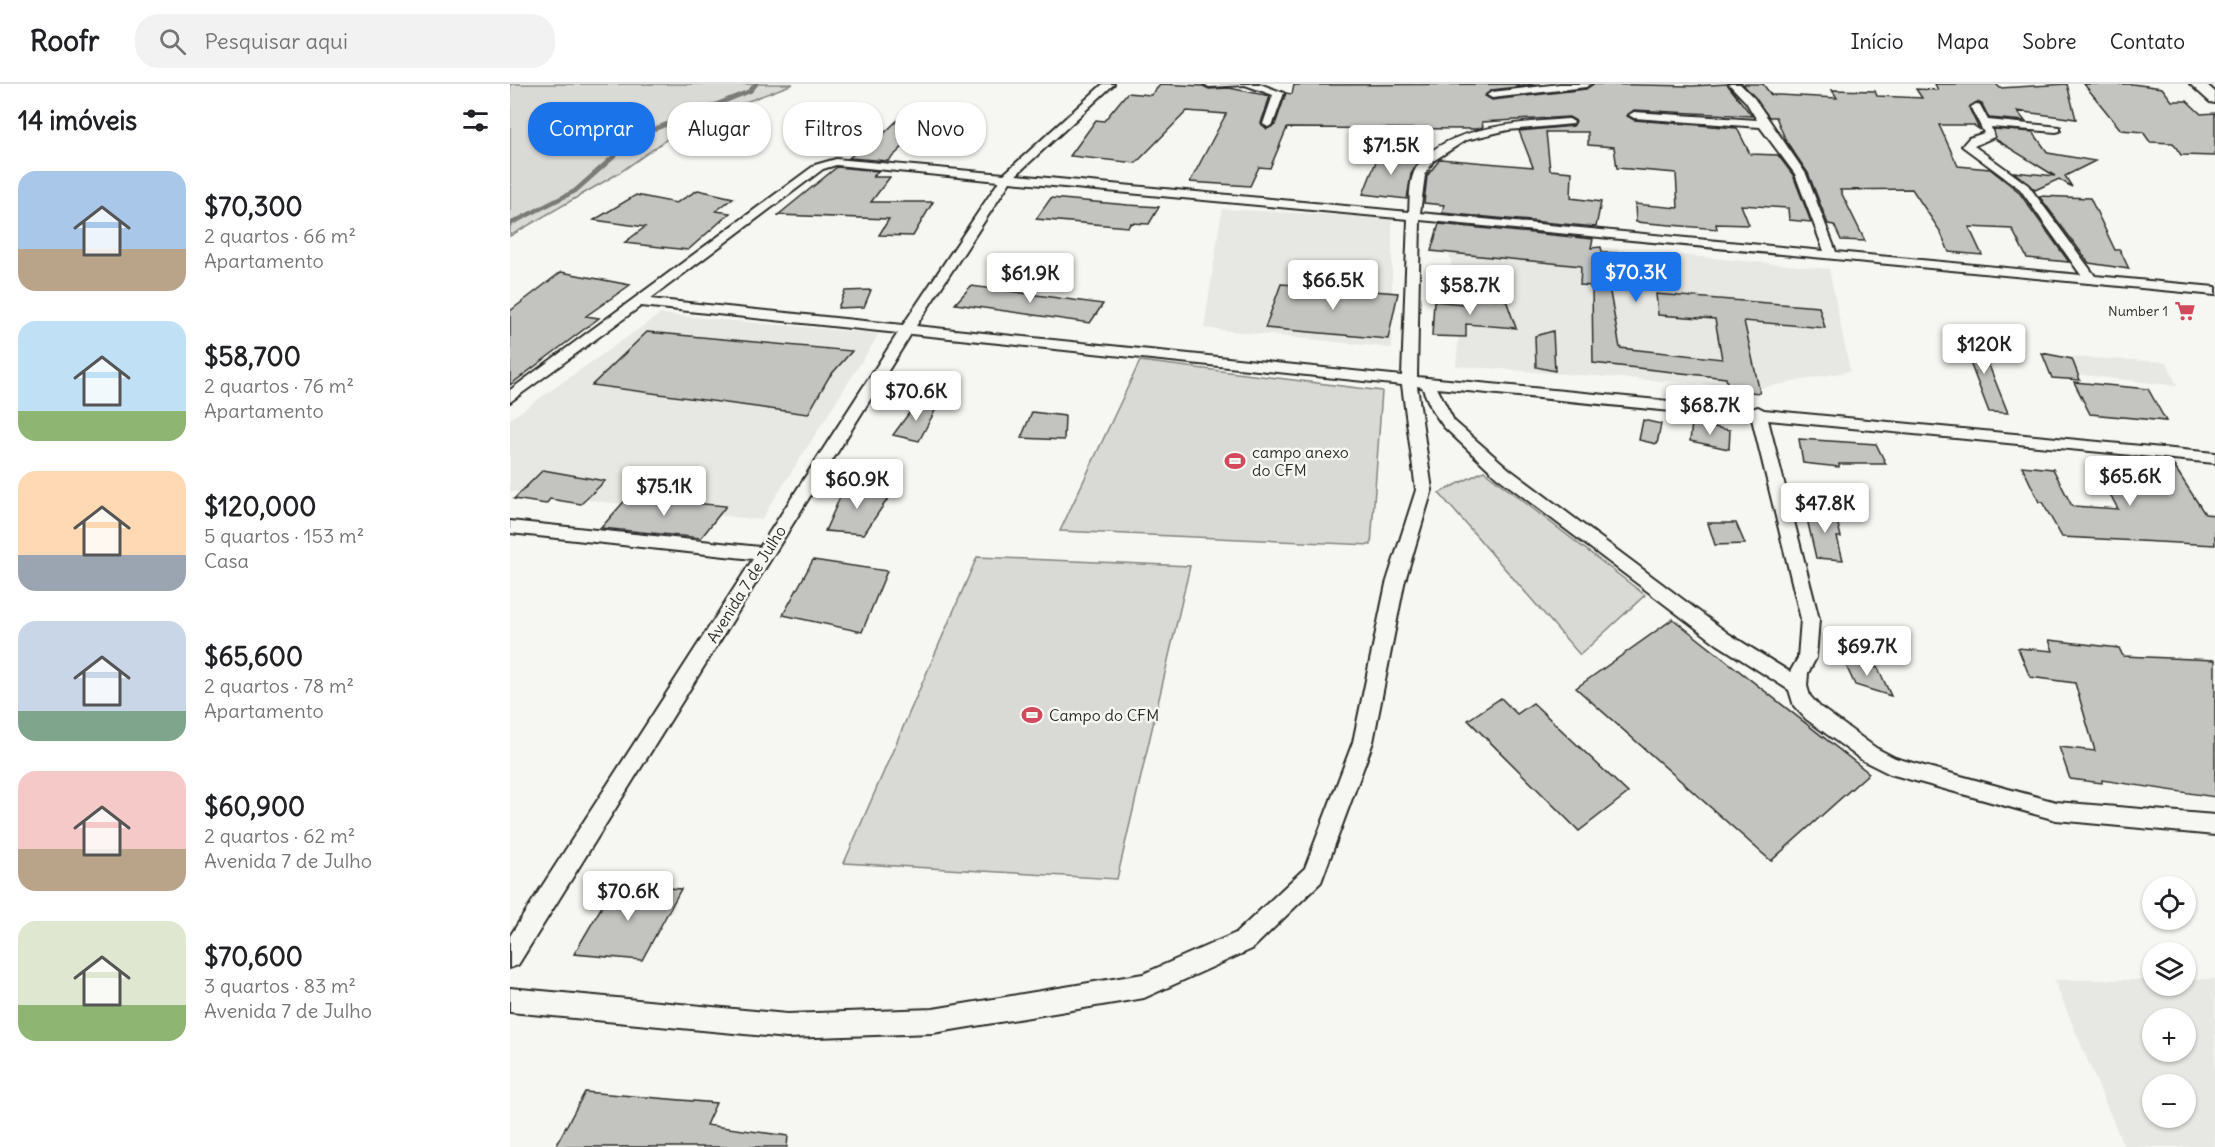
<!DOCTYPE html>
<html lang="pt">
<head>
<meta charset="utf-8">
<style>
  :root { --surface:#fff; --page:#f2f2f2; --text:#202124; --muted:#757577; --line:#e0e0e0; --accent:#1a73e8 }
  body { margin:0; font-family:Delius,sans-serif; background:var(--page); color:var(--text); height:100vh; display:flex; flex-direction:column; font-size:22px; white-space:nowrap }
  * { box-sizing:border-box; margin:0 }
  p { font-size:20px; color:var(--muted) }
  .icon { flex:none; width:33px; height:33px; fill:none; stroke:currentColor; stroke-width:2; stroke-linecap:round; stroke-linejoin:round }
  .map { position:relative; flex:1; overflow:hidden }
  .side { display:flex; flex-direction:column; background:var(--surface); width:510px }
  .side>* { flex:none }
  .top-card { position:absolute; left:18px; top:18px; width:570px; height:54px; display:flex; gap:12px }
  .controls { position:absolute; left:1632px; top:792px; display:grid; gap:12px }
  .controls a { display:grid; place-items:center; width:54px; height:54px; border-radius:50%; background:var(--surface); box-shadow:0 2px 4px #0004; font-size:30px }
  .price { position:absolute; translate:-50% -51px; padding:0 14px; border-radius:6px; background:#fff; color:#222; font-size:20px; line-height:39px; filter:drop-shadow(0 2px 3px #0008) }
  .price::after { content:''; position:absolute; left:50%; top:36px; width:18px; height:14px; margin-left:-9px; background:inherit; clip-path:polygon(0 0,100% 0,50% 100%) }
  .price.on { background:var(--accent); color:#fff }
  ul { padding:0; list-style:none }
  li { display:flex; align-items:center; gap:18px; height:150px; padding:0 18px }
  li span { display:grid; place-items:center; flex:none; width:168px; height:120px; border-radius:18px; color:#555 }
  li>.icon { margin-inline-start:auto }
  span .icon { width:72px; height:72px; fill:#fffc; stroke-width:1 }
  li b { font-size:26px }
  h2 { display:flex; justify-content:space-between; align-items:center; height:72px; padding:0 18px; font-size:26px }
  .tag { padding:0 21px; border-radius:24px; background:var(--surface); box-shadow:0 2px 4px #0004; font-size:21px; line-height:54px }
  .tag.on { background:var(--accent); color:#fff }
  header { display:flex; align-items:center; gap:36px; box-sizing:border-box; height:84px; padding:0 30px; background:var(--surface); border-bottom:2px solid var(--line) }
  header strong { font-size:28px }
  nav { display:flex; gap:33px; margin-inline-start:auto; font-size:21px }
  .search { width:420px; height:54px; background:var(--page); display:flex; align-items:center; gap:15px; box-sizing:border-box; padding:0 21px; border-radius:24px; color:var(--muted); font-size:22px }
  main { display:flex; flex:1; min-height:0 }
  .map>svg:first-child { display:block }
  .built { fill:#e7e7e3; fill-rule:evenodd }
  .green { fill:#d9d9d5; stroke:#828280; stroke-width:1.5 }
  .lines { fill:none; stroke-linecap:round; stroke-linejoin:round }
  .stream { stroke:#7a7a78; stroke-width:4.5 }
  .building { fill:#c3c3c0; stroke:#2b2b2b; stroke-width:1.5 }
  .street-casing { stroke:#2b2b2b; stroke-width:4 }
  .secondary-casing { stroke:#2b2b2b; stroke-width:4 }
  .street { fill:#f6f6f2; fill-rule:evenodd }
  .secondary { fill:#f6f6f2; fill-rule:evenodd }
  .labels { text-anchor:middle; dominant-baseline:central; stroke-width:5; stroke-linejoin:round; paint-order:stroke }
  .far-poi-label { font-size:14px; fill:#2b2b2b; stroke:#f6f6f2; text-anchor:end }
  .poi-label { font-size:16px; fill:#2b2b2b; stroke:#f6f6f2; text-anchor:start }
  .street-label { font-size:16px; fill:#2b2b2b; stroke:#f6f6f2 }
</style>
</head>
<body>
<header>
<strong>Roofr</strong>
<div class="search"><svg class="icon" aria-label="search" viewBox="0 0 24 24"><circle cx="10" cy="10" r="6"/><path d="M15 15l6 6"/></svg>Pesquisar aqui</div>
<nav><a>Início</a><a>Mapa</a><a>Sobre</a><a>Contato</a></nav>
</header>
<main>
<section class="side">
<h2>14 imóveis<svg class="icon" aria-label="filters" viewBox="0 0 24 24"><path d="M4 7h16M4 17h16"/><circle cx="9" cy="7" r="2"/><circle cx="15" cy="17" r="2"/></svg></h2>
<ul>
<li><span style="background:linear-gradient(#a9c7e8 65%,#b9a48a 0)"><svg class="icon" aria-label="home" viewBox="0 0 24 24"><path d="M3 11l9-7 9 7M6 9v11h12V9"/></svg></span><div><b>$70,300</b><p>2 quartos · 66 m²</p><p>Apartamento</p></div></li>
<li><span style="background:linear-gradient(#bfe0f5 75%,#8fb573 0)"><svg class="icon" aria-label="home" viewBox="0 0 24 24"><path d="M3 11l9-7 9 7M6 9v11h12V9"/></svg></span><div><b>$58,700</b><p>2 quartos · 76 m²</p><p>Apartamento</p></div></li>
<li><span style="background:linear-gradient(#ffd9b3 70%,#9aa5b1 0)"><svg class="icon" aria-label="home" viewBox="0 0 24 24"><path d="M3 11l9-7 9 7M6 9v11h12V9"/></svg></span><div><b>$120,000</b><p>5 quartos · 153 m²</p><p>Casa</p></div></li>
<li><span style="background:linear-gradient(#c9d6e8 75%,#7fa58c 0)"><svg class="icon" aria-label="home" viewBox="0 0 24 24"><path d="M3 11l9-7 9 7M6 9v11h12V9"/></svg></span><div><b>$65,600</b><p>2 quartos · 78 m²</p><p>Apartamento</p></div></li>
<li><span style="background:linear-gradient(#f6c9c9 65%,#b9a48a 0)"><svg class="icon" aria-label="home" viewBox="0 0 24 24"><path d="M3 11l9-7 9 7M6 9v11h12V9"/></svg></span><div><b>$60,900</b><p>2 quartos · 62 m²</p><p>Avenida 7 de Julho</p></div></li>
<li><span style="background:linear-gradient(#dfe7d0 70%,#8fb573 0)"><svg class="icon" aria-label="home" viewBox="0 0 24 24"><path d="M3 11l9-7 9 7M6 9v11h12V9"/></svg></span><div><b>$70,600</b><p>3 quartos · 83 m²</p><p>Avenida 7 de Julho</p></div></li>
</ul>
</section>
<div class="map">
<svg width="1705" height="1063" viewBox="0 0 1705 1063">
  <rect width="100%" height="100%" fill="#f6f6f2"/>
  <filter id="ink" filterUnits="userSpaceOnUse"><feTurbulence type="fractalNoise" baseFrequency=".0167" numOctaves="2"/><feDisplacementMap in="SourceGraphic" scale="12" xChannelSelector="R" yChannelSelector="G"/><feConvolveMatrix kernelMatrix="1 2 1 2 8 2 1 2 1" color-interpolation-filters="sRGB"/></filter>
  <g filter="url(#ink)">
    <path class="built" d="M712,125L882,134V264L694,244Z
      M935,149L1319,185L1340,287L1250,304L946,282L951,226Z
      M150,230L369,250L251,436L0,407V335Z
      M1560,273L1657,278L1667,302L1566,290Z
      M1676,895H1705V1063H1614L1544,896H1642V902H1676ZM1676,934V968H1642V934ZM1676,1000V1034H1642V1000Z"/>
    <path class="green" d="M0,0H283L215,26L166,49L109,89L0,152Z
      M630,277L872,307L861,461L550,447Z
      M974,387L1135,511L1070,571L929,409Z
      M467,473L680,482L607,795L334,779Z"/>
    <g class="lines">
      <path class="stream" d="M0,140L65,107L127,52L240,7L246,0"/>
    </g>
    <path class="building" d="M651,0L693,2L699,5L719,4L760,12L751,39L757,45L765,41L776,9L782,10L784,1L1031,0L982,6L975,12L982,16L1076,5L1083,0L1182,2L1217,0L1242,32L1124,26L1117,32L1124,36L1227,44L1240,70L1268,71L1283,91L1301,138L1279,136L1278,124L1231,121L1239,141L1206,140L1207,145L1126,138L1125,120L1168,124L1166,89L1107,84L1104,63L1078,61V48H1036L1040,86L1062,88L1061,114L1091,118L1086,143L932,129L934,121L914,119L917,92L930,75L1023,83L1009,47L1063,42L1066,37L1059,33L972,38L973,43L966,45L777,44L760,84L749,83L740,102L680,98L716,30L677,27L626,79L560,72L586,36L594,37L617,9L641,11Z
      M1233,0H1253L1261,11H1269L1327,14L1322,6L1365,7L1367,12L1412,14L1406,5L1428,6L1425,0H1486L1490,4L1557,0L1566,35L1507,27L1515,37L1479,34L1472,20L1467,18L1459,24L1469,45L1463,41H1429L1448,82L1480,85L1508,107L1559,178L1517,174L1502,145L1459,143L1472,171L1439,168L1430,147L1402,105L1330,106L1355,157L1331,156L1324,141L1318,140L1298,89L1276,57L1266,33H1259Z
      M1574,0H1622L1652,4L1662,17H1677L1691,30L1705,29V72L1671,71L1663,59L1640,58L1633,48L1611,46Z
      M402,22L440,25L435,29L468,31L436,62L398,58L378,77L339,74L348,67H356Z
      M1484,45L1523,48L1538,69L1585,77L1555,92L1562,103L1549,95L1525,106L1504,88L1545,92L1485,55Z
      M869,70L911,74L901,90L897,115L853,110Z
      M327,83L368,87L363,93H380L361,118H423L403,152L369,151L379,135L268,131Z
      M188,106L223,114L206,127L220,129L178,166L114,159L135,143L84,136L126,111L166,119Z
      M1529,112L1580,114L1605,166H1610L1619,185L1579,179Z
      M541,114L618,121L649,123L639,140L621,139L618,143L526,135Z
      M929,140L1083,155L1081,164L1091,163L1092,168L1118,170V205L1099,203L1110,264L1212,275L1205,235L1148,231L1146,210L1309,223L1315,244L1234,237L1250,309L1218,306L1216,294L1083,279L1082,202L1070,201L1071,182L921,167Z
      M51,188L120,201L76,232L89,234L0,301V227Z
      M771,200L888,209L878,255L755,244Z
      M461,202L593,220L580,239L445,220Z
      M361,206L354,223L328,224L335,207Z
      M962,212L996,216L1006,244L956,240V253L922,252L924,217L962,221Z
      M1043,247L1045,287L1026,283L1025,252Z
      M137,248L342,267L319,293L298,330L82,301Z
      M1466,249L1498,329L1479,328L1451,255Z
      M1532,269L1562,275L1570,296L1542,294Z
      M1564,298L1638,305L1656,337L1580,330Z
      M407,318L427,323L409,357L383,351Z
      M522,328L555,332L554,356L511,354Z
      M1133,336L1151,340L1147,360L1129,356Z
      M1182,339L1220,346L1219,365L1180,357Z
      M1289,355L1366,360L1376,380H1329V383L1293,379Z
      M1593,375L1664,382L1695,430L1705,431V461L1552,453L1532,418H1529L1512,382L1543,385L1562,422L1608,425L1591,394L1614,397Z
      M33,386L95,397L71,420L40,415L36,420L4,415Z
      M335,402L383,407L354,450L315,447Z
      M118,413L216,422L191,454L91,444Z
      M1295,426L1325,428L1331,453H1327L1333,476L1306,474Z
      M1198,439H1226L1235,460L1205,461Z
      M303,476L377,487L352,548L273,531Z
      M1163,535L1359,689L1261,777L1066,604Z
      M1539,556L1609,564L1613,572L1705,576V713L1592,696V699L1560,695L1549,663L1585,667L1565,599L1520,593L1508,564L1543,567Z
      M1333,575L1368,584L1381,612L1345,601Z
      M991,614L1007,630L1023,619L1118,709L1069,747L958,636Z
      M105,800L171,805L132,876L64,870Z
      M75,1008L206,1019L196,1041L278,1052L277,1063H45Z"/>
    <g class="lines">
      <g class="street-casing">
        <path id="street" d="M593,0H604L506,91L899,128C900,117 899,102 903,91C922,42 1016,38 1059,35L1064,38L1063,40L998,46L956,56L923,77L915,91L910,129L1314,167L1285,90L1250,43L1124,34L1119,31L1124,28L1247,36L1236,18L1219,0H1230L1244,14L1296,90L1326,168L1571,191L1510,105L1452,62L1459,54L1474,49L1461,23L1466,20L1470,21L1478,36L1550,43V47L1546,48L1481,43L1484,53L1464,62L1518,101L1585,192L1705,203V211L910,136L907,293L1242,325L1248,323L1254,326L1705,369V379L1258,336L1309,535L1306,574L1298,589L1297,602L1300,612L1310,623L1366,664L1385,674L1546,718L1705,731V751L1546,736L1380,690L1352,676L1296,635L1284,622L1279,606L1207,560L987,393L934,343L922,326L912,303L907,302L922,406L894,500L863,658L811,798L742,865L634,914L423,949L277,954L0,928V904L277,930L423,925L633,890L726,849L795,784L843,658L876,500L906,406L892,301L401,250L8,881L0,884V852L243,475L0,449V437L250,463L388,249L131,222L0,318V306L305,81L326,75L494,90ZM326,81L489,97L393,241L140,215L313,85ZM500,98L898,135L892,292L406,242ZM927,304L1242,335L1291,535L1288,574L1280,588L1219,550L999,385L944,337Z
          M694,0H750L774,9L763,40L758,43L753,40L763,11L735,1L699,3Z
          M1050,0H1081L1076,3L982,14L977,11L982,8Z"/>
      </g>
      <g class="secondary-casing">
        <path id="secondary" d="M1680,0H1696L1705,8V19L1700,18Z"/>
      </g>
      <use href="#street" class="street"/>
      <use href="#secondary" class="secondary"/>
    </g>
  </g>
  <defs>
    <g id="supermarket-bare" transform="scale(1.62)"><path d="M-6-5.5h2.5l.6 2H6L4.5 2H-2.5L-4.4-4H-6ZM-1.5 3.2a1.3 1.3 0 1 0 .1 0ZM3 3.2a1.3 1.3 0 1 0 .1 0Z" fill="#d1495b" stroke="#f6f6f2" stroke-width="2.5" paint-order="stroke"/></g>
    <g id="stadium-bare" transform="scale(1.62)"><path d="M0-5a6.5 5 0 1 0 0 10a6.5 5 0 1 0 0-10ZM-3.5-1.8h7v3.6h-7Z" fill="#d1495b" stroke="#f6f6f2" stroke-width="2.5" paint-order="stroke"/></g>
  </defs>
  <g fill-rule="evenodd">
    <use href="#supermarket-bare" x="1675" y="227"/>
    <use href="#stadium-bare" x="725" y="377"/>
    <use href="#stadium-bare" x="522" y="631"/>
  </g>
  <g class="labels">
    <g class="far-poi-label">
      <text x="1658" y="227">Number 1</text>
    </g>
    <g class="poi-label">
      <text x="742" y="368">campo anexo<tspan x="742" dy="18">do CFM</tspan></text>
      <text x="539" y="631">Campo do CFM</text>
    </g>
    <g class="street-label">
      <text transform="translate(236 500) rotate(-58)">Avenida 7 de Julho</text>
    </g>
  </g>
</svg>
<div class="controls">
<a><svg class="icon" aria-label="locate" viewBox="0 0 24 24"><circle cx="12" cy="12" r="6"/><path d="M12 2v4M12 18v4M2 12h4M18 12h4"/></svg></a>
<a><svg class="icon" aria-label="layers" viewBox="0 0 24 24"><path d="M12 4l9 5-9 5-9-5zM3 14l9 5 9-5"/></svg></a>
<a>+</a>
<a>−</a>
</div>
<b class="price" style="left:881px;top:92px">$71.5K</b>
<b class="price on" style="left:1126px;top:219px">$70.3K</b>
<b class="price" style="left:520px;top:220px">$61.9K</b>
<b class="price" style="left:823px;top:227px">$66.5K</b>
<b class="price" style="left:960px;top:232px">$58.7K</b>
<b class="price" style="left:1474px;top:291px">$120K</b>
<b class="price" style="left:406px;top:338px">$70.6K</b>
<b class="price" style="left:1200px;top:352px">$68.7K</b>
<b class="price" style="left:1620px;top:423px">$65.6K</b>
<b class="price" style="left:347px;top:426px">$60.9K</b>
<b class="price" style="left:154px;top:433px">$75.1K</b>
<b class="price" style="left:1315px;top:450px">$47.8K</b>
<b class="price" style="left:1357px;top:593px">$69.7K</b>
<b class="price" style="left:118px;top:838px">$70.6K</b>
<div class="top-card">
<a class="tag on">Comprar</a>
<a class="tag">Alugar</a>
<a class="tag">Filtros</a>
<a class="tag">Novo</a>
</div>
</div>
</main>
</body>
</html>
